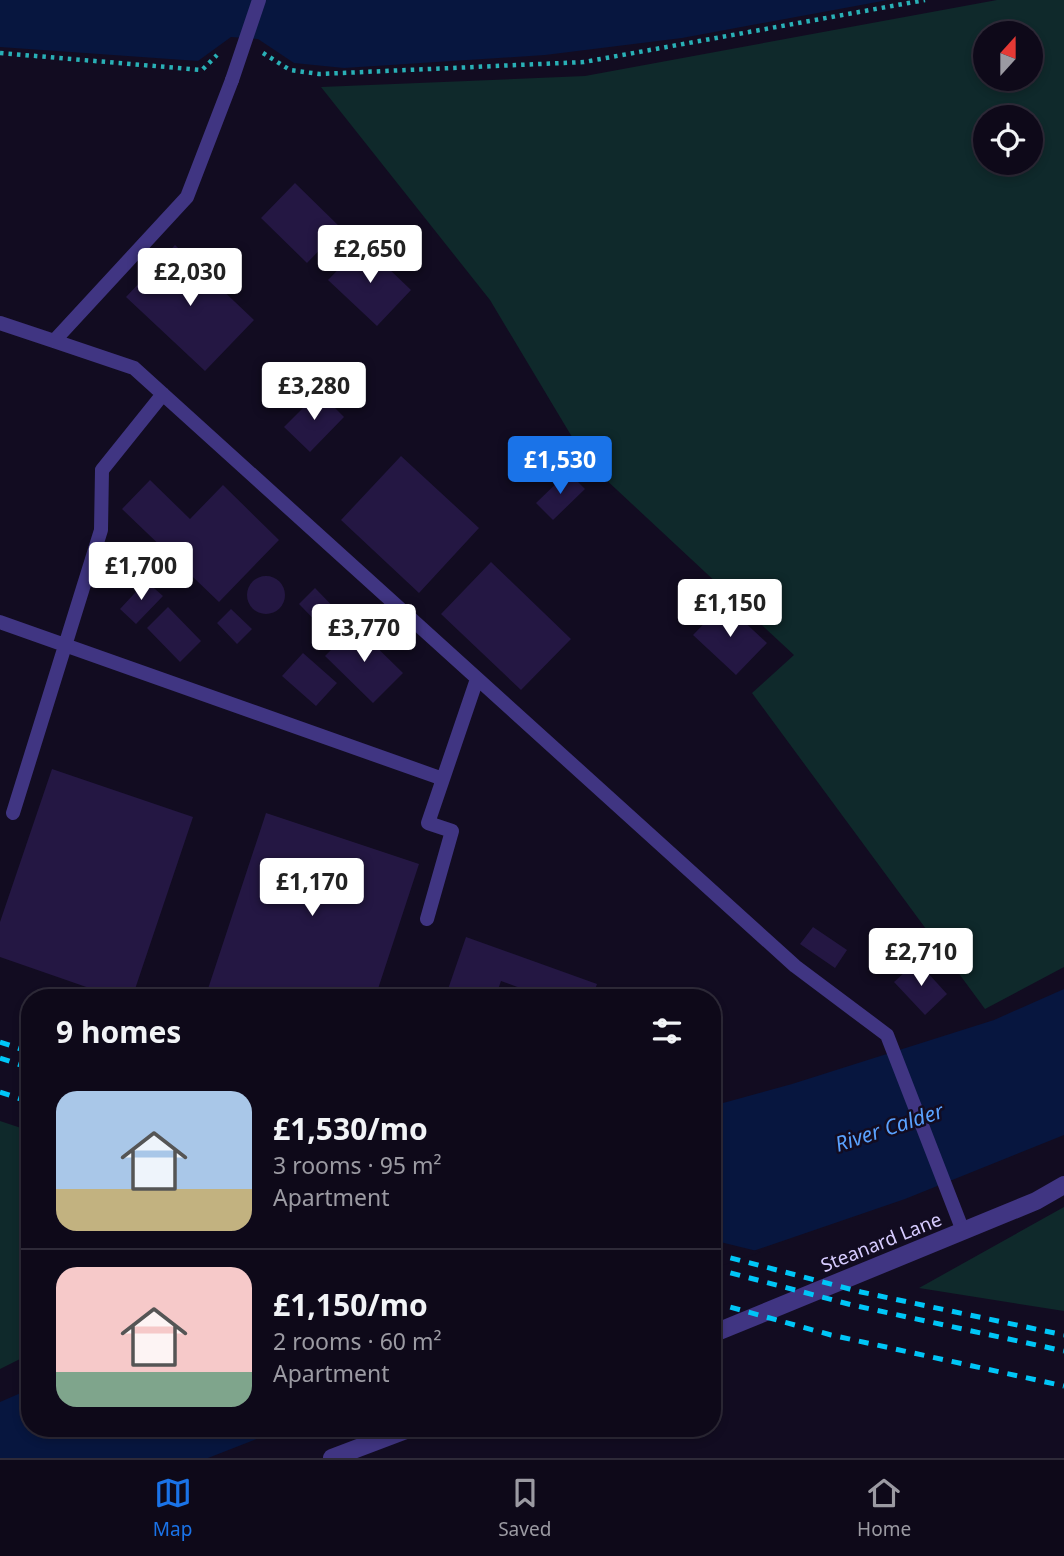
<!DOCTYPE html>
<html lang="en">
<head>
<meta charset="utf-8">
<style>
  :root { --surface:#0e0919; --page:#1c1726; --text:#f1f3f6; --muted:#9b9aa2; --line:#2e2a38; --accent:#1a73e8 }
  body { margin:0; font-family:"Noto Sans",sans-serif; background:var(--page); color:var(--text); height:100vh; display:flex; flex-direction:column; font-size:26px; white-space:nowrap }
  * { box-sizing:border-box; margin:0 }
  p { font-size:23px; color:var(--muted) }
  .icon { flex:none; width:38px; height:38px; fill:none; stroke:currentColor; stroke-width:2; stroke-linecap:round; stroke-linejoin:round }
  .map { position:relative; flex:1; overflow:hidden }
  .panel { position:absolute; left:21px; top:989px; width:700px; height:448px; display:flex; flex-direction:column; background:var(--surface); border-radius:28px; box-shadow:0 4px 10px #0003,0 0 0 2px var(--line) }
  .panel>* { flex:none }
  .needle { width:46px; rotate:21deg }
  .tools { position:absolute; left:973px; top:21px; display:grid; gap:14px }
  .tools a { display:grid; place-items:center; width:70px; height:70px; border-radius:50%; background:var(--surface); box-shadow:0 4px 10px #0003,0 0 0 2px var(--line); font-size:35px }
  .price { position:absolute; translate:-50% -60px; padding:0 16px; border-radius:7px; background:#fff; color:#222; font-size:23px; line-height:46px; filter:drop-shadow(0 2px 4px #0008) }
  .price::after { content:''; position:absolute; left:50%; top:42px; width:21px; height:16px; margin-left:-10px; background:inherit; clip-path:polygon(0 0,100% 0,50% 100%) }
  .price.current { background:var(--accent); color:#fff }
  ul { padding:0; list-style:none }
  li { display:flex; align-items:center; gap:21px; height:175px; padding:0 35px }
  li+li { border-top:2px solid var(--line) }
  li span { display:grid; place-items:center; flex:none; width:196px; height:140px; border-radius:21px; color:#555 }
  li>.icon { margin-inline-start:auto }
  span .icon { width:84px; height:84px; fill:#fffc; stroke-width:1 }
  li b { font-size:30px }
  h2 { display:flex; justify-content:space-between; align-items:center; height:84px; padding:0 35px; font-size:30px }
  .dock { display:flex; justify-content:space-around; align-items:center; height:98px; border-top:2px solid var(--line); background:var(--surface); font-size:19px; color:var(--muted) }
  .dock a { display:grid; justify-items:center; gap:4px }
  .dock .current { color:var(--accent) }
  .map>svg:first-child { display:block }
  .green { fill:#0f292b; fill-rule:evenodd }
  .water { fill:#07163f }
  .pier { fill:#120c21 }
  .building { fill:#241743 }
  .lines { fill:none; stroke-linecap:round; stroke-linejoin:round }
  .path { stroke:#29b0b6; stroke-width:4.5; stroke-dasharray:3.5 5; stroke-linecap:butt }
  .service { stroke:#403582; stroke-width:14 }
  .minor { stroke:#403582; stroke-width:18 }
  .tertiary { stroke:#403582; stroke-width:18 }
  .rail { stroke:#00c6f7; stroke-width:5; stroke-dasharray:10 9; stroke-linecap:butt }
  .service-bridge { stroke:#403582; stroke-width:14 }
  .labels { text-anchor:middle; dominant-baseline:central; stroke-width:5; stroke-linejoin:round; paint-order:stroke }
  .street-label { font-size:19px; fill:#d7ccff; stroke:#120c21 }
  .water-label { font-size:21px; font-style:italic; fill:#5aa2ff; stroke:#120c21 }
</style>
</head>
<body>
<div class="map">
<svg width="1064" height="1458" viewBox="0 0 1064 1458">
  <rect width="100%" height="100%" fill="#120c21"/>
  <path class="green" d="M997,0H1064V967L985,1009L752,693L794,655L587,462L490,300L321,87L585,76ZM1031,33V79H985V33ZM1031,117V163H985V117Z
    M0,1121L30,1131V1354L0,1369Z
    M1064,1207V1311L919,1288Z"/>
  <path class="water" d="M0,0H888L682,38L545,55L344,68L294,63L258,39L231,37L198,61L0,47Z
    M1064,989V1135L905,1199L712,1265V1106L792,1084L994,1020Z
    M30,1389V1428H285L208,1458H0V1402Z"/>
  <path class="pier" d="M712,1240L761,1252L712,1269Z"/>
  <path class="building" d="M295,183L341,228L307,263L261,218Z
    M363,244L411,290L377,326L328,280Z
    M175,245L254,320L205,371L126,297Z
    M319,392L344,417L310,452L284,427Z
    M401,456L479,528L419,593L341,520Z
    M568,472L585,489L553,520L536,503Z
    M150,480L190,519L223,485L279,540L219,602L122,509Z
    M491,562L571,639L521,690L441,614Z
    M247 595a19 19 0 1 1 38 0a19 19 0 1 1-38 0Z
    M146,581L163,596L136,624L120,609Z
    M315,588L348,622L332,638L299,604Z
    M724,603L767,643L736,675L693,635Z
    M168,607L201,641L180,662L147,628Z
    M231,609L252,629L237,644L217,623Z
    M355,626L403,673L373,703L325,656Z
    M303,653L337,683L316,706L282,676Z
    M52,769L193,817L132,998H118L0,957V922Z
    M266,813L419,864L375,998H205Z
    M813,927L847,950L835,968L800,944Z
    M466,937L597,984L592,998H547L501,981L495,998H445Z
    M917,961L947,994L925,1015L894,982Z"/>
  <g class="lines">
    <path class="path" d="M0,53L202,70L217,55
      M263,53L290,70L319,74L584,62L925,0"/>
    <path class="service" d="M0,323L54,341L187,197L232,80
      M54,341L134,368L795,966L887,1035L963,1231
      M0,622L443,779
      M13,813L101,530L102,470L163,394
      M427,919L452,831L428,823L477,679"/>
    <path class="minor" d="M332,1458L411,1428"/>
    <path class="tertiary" d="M712,1334L1036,1201L1064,1185"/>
    <path class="rail" d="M0,1042L30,1052
      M0,1058L30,1068
      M0,1092L30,1102
      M712,1253L861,1292L1064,1335
      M712,1268L852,1305L1064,1351
      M712,1302L831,1335L1064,1386"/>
    <path class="service-bridge" d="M232,80L259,0"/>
  </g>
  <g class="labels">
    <g class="street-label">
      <text transform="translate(881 1242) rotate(-22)">Steanard Lane</text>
    </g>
    <g class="water-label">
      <text transform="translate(889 1127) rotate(-18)">River Calder</text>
    </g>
  </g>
</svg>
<div class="tools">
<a><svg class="needle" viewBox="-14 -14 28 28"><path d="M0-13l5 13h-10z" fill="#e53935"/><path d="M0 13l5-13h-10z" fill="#9b9aa2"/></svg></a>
<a><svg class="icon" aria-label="locate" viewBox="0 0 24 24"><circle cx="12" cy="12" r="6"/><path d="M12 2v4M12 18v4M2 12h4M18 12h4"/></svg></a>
</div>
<b class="price" style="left:370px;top:285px">£2,650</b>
<b class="price" style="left:190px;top:308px">£2,030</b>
<b class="price" style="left:314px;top:422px">£3,280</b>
<b class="price current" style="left:560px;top:496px">£1,530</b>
<b class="price" style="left:141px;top:602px">£1,700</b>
<b class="price" style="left:730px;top:639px">£1,150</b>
<b class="price" style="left:364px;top:664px">£3,770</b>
<b class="price" style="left:312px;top:918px">£1,170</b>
<b class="price" style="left:921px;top:988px">£2,710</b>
<section class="panel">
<h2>9 homes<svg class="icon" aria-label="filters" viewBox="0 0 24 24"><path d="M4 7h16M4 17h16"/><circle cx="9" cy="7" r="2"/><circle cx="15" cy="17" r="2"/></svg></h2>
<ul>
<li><span style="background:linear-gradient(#a9c7e8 70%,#c2b280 0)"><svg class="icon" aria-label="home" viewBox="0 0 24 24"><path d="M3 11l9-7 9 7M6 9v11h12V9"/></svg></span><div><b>£1,530/mo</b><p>3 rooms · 95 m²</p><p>Apartment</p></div></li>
<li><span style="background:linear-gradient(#f6c9c9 75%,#7fa58c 0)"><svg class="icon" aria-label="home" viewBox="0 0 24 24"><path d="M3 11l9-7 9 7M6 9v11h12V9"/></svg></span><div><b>£1,150/mo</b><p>2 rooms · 60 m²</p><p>Apartment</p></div></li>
</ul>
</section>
</div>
<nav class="dock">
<a class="current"><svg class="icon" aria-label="map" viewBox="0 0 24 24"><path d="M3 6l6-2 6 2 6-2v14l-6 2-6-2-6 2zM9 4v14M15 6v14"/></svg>Map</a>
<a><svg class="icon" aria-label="saved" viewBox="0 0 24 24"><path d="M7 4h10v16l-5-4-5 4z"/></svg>Saved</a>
<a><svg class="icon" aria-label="home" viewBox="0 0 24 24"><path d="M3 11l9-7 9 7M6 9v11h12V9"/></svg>Home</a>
</nav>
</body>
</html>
